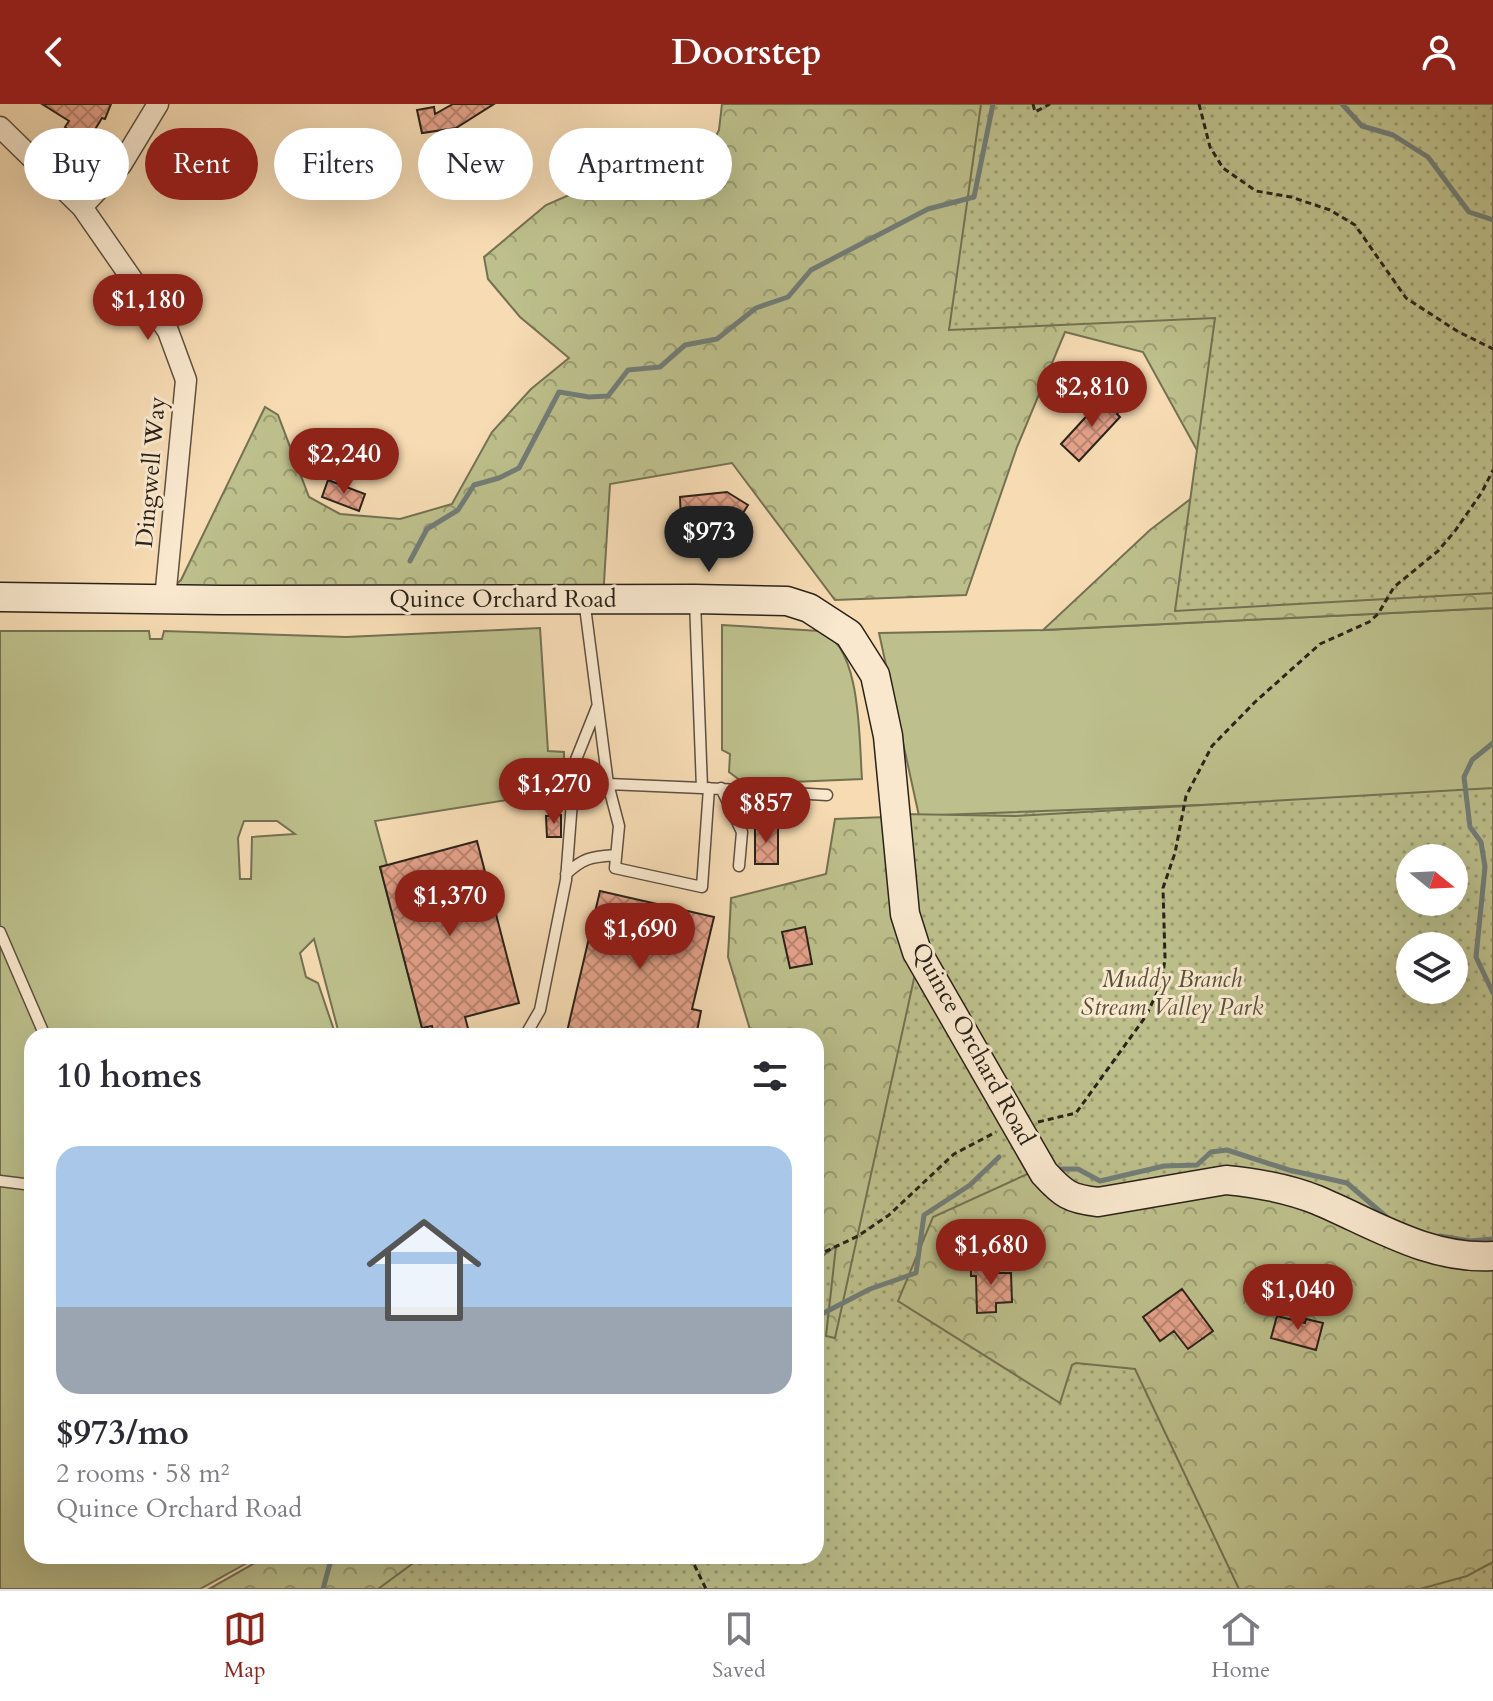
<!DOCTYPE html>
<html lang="en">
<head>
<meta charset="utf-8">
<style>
  :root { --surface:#fff; --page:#f7f7f7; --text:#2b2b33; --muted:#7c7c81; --line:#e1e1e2; --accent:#8f2418 }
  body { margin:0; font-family:Cardo,serif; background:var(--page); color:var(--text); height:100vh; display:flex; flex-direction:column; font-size:30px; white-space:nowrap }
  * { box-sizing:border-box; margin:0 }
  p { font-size:26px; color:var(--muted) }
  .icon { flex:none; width:44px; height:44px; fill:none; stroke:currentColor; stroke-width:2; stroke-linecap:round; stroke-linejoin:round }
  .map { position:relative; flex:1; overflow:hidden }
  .drawer { position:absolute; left:24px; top:924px; width:800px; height:536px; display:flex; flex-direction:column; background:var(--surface); border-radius:24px; box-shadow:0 8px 32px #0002 }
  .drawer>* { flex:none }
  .hud { position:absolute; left:24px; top:24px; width:800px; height:72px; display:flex; gap:16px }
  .needle { width:52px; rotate:108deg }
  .buttons { position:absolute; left:1396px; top:740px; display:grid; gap:16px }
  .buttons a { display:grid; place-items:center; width:72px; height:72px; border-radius:50%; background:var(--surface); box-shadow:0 8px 32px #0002; font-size:40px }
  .price { position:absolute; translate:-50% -68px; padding:0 18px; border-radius:28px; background:var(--accent); color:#fff; font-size:26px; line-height:52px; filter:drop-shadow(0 2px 4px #0008) }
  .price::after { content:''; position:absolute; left:50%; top:48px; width:24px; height:18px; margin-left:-12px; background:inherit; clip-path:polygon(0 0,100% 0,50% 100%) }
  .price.on { background:#222; color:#fff }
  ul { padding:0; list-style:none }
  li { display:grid; align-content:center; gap:16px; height:424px; padding:0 32px }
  li span { display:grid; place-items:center; height:248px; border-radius:24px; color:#555 }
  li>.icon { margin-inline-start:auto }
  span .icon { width:144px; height:144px; fill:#fffc; stroke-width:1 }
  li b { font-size:34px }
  h2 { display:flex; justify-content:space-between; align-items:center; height:96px; padding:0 32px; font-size:34px }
  .pill { padding:0 28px; border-radius:36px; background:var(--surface); box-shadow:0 8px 32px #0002; font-size:28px; line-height:72px }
  .pill.on { background:var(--accent); color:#fff }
  header { display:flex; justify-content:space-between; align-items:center; height:104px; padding:0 32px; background:var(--accent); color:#fff; font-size:36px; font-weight:600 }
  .menu { display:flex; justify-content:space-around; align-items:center; height:112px; border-top:2px solid var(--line); background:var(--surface); font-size:22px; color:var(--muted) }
  .menu a { display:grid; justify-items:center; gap:4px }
  .menu .on { color:var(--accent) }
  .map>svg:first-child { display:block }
  .grass { fill:#bdc08c; stroke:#747152; stroke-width:2; fill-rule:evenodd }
  .forest { fill:url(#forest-crowns); stroke:#747152; stroke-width:2; fill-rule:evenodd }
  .park { fill:url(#park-dots); stroke:#747152; stroke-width:2; fill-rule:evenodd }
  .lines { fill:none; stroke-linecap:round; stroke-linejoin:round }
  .stream { stroke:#717d78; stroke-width:5 }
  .building { fill:url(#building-cross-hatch); stroke:#2a2219; stroke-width:2 }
  .lane-casing { stroke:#5d5040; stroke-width:13 }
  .street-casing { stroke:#5d5040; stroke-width:23 }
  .secondary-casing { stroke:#2a2219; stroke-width:31 }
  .path { stroke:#2a2219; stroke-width:3; stroke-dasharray:6 4; stroke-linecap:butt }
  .lane { stroke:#f9e8ce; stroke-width:10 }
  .street { stroke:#f9e8ce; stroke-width:20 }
  .secondary { stroke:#f9e8ce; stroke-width:28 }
  .labels { text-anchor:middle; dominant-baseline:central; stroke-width:6; stroke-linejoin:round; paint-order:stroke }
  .street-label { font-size:24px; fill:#2a2219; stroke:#f9e8ce }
  .park-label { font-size:24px; font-style:italic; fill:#56513c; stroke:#f9e8ce }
</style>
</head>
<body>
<header><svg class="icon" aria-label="back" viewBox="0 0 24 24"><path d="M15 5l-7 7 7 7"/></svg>Doorstep<svg class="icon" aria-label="person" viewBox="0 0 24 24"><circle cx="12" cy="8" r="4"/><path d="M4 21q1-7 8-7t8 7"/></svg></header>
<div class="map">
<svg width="1493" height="1485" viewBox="0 0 1493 1485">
  <defs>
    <pattern id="forest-crowns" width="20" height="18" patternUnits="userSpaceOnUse" patternTransform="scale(2)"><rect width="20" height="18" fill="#bdc08c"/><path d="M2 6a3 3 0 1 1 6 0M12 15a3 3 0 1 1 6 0" fill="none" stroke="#9a9c72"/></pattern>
    <pattern id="park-dots" width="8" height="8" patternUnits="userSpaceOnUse" patternTransform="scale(2)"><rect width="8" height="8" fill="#bdc08c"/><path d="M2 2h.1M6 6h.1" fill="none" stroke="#9a9c72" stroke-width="1.8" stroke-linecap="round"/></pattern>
    <pattern id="building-cross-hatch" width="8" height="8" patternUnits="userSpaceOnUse" patternTransform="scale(2)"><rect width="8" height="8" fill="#e5a28a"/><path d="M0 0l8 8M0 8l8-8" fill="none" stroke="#ba8470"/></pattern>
  </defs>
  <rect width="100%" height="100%" fill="#f6dbb3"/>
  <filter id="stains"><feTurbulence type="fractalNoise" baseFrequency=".0025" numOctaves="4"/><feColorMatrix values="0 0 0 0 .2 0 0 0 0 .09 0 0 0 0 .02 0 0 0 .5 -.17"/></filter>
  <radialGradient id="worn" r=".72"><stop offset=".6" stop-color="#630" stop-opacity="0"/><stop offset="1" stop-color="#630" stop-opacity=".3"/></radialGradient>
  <path class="grass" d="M1493,504V724L919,712L879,529L1043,526Z
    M722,521L820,527C862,541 859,638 862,675L745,680L729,668L730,650L722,646Z
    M540,524L548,647L564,648V687L375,717L387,761L380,763L422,924L412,932L342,931L338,926L314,835L300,849L306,873L318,879L336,932H32V1452H253L247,1459L200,1485H0V527H149L150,535H162L164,527L346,533ZM244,717H277L295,730L252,733L251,775H240L238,734Z"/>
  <path class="forest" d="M722,0H1493V504L1043,526L1150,426L1214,377L1143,248L1065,228L1017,343L966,491L835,496L732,359L610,380L603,495H158L181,476L265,303L278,311L309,393L340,410L400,415L452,400L492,328L531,285L569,254L520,213L488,175L484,153L546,101L606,75L670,67L703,59L719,26Z
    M1281,698L1493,724L1454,886V842H1410L1374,867L1493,1120V1485H209L267,1452H816V932H752L728,853L731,794L826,770L835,715ZM1410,754H1454V798H1410Z"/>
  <path class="park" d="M981,0H1493V489L1175,507L1215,214L949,226Z
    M1493,684V1145H1466L1287,1079L1098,1092L1066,1083L926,851L902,710L1015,712ZM1410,754H1454V798H1410ZM1410,842H1454V886H1410Z
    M917,861L1034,1067L933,1113L898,1197L1060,1299L1072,1261L1076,1259L1135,1265L1239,1485H378L423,1452H816V1157L836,1142L826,1232L835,1234Z
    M1493,1458V1485H1420L1467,1472Z"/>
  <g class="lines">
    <path class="stream" d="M1342,0L1362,22L1393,31L1428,53L1469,108L1493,116
      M410,457L427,425L458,406L474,381L499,374L519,364L559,288L589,293L608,292L628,266L660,263L685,241L717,235L756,204L788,193L811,166L928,105L974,93L993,0
      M1493,639L1472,656L1464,673L1470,723L1481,738L1485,763L1476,853L1493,889
      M1056,1065H1078L1100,1077L1164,1062L1197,1061L1211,1048L1227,1046L1289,1066L1347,1079L1390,1116
      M1440,1132L1470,1137L1493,1135
      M816,1213L870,1185L916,1169L924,1111L970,1081L999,1053
      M323,1485L332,1452"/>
  </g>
  <path class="building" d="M42,0H111L105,15L102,14L91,32L82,26L78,32L65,23L69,17Z
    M453,0H494L456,24L422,29L417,6L434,3L435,10Z
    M1105,292L1120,306L1117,310L1120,313L1079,357L1061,340Z
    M328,376L365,390L359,407L322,393Z
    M727,388L748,401L735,422L724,415L681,417L680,393Z
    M561,711V733H547L546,712Z
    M755,722H778V760H755Z
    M477,737L519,899L465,913L470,932H434L432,922L422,924L380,763Z
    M600,787L714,813L692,905L701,907L696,932H566Z
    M805,823L812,860L790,864L782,828Z
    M971,1159H993V1169H1011L1012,1198L996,1199V1208L977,1209L976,1172H971Z
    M1182,1185L1213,1227L1188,1245L1174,1227L1160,1237L1143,1213Z
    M1277,1212L1305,1219L1306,1215L1323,1219L1316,1246L1271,1234Z"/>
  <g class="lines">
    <g class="lane-casing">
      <path id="lane" d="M584,495L608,680L702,684L695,497
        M608,680L619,722L615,764L702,783L709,684
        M704,684L827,691
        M721,684L742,728L739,762
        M566,770C584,753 592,753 616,751
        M0,828L45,932
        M525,932L540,906L566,776L575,658L597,603
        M0,1077L32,1081"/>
    </g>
    <g class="street-casing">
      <path id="street" d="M0,23L82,103L168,227L186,276L165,495
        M82,103L121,61L158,0"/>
    </g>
    <g class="secondary-casing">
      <path id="secondary" d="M0,493L221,496L695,495L787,497L809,504L849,530L875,571L888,632L905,810L917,848L1044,1069C1063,1090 1070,1095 1098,1098L1226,1076C1258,1079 1287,1084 1317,1096C1374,1120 1429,1156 1493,1152"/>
    </g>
    <path class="path" d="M1033,0L1035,8L1050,0
      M1199,0L1210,43L1223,64L1256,87L1291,93L1330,106L1355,121L1406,194L1457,227L1493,245
      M1038,1018L1076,1009L1146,912L1162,878L1165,854L1163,784L1175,749L1186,692L1212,642L1255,598L1320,540L1369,518L1378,510L1394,483L1438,447L1455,427L1482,388L1493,366
      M816,1152L858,1132L889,1111L954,1050L996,1028
      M690,1452L706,1485"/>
    <use href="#lane" class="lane"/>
    <use href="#street" class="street"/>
    <use href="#secondary" class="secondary"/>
  </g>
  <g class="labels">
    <g class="street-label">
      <text transform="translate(151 368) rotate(-85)">Dingwell Way</text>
      <text x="503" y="495">Quince Orchard Road</text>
      <text transform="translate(973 940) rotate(61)">Quince Orchard Road</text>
    </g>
    <g class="park-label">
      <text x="1172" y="875">Muddy Branch<tspan x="1172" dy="28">Stream Valley Park</tspan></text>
    </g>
  </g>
  <rect width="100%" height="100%" filter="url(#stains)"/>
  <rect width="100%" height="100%" fill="url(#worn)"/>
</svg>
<div class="buttons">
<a><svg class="needle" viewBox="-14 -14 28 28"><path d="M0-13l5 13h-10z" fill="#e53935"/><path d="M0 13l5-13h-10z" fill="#7c7c81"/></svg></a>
<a><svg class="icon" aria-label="layers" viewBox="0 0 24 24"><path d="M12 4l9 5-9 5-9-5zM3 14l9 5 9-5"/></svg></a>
</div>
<b class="price" style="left:148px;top:238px">$1,180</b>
<b class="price" style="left:1092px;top:325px">$2,810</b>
<b class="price" style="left:344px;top:392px">$2,240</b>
<b class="price on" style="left:709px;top:470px">$973</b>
<b class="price" style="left:554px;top:722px">$1,270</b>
<b class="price" style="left:766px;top:741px">$857</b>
<b class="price" style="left:450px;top:834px">$1,370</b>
<b class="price" style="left:640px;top:867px">$1,690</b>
<b class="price" style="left:991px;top:1183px">$1,680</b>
<b class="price" style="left:1298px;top:1228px">$1,040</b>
<div class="hud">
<a class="pill">Buy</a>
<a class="pill on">Rent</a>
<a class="pill">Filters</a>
<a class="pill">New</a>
<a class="pill">Apartment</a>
</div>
<section class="drawer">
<h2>10 homes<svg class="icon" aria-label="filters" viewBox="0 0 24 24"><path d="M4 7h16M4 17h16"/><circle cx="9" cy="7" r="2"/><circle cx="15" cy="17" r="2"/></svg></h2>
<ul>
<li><span style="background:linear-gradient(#a9c7e8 65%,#9aa5b1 0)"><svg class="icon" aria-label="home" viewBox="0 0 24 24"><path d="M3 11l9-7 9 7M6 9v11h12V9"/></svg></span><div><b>$973/mo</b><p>2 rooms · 58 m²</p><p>Quince Orchard Road</p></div></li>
</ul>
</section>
</div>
<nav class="menu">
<a class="on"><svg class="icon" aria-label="map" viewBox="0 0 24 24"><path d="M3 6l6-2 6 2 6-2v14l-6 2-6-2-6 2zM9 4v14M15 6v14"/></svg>Map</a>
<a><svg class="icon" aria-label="saved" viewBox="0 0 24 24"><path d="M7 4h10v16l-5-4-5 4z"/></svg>Saved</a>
<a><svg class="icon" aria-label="home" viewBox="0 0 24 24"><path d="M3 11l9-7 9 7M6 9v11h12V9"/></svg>Home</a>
</nav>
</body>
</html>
